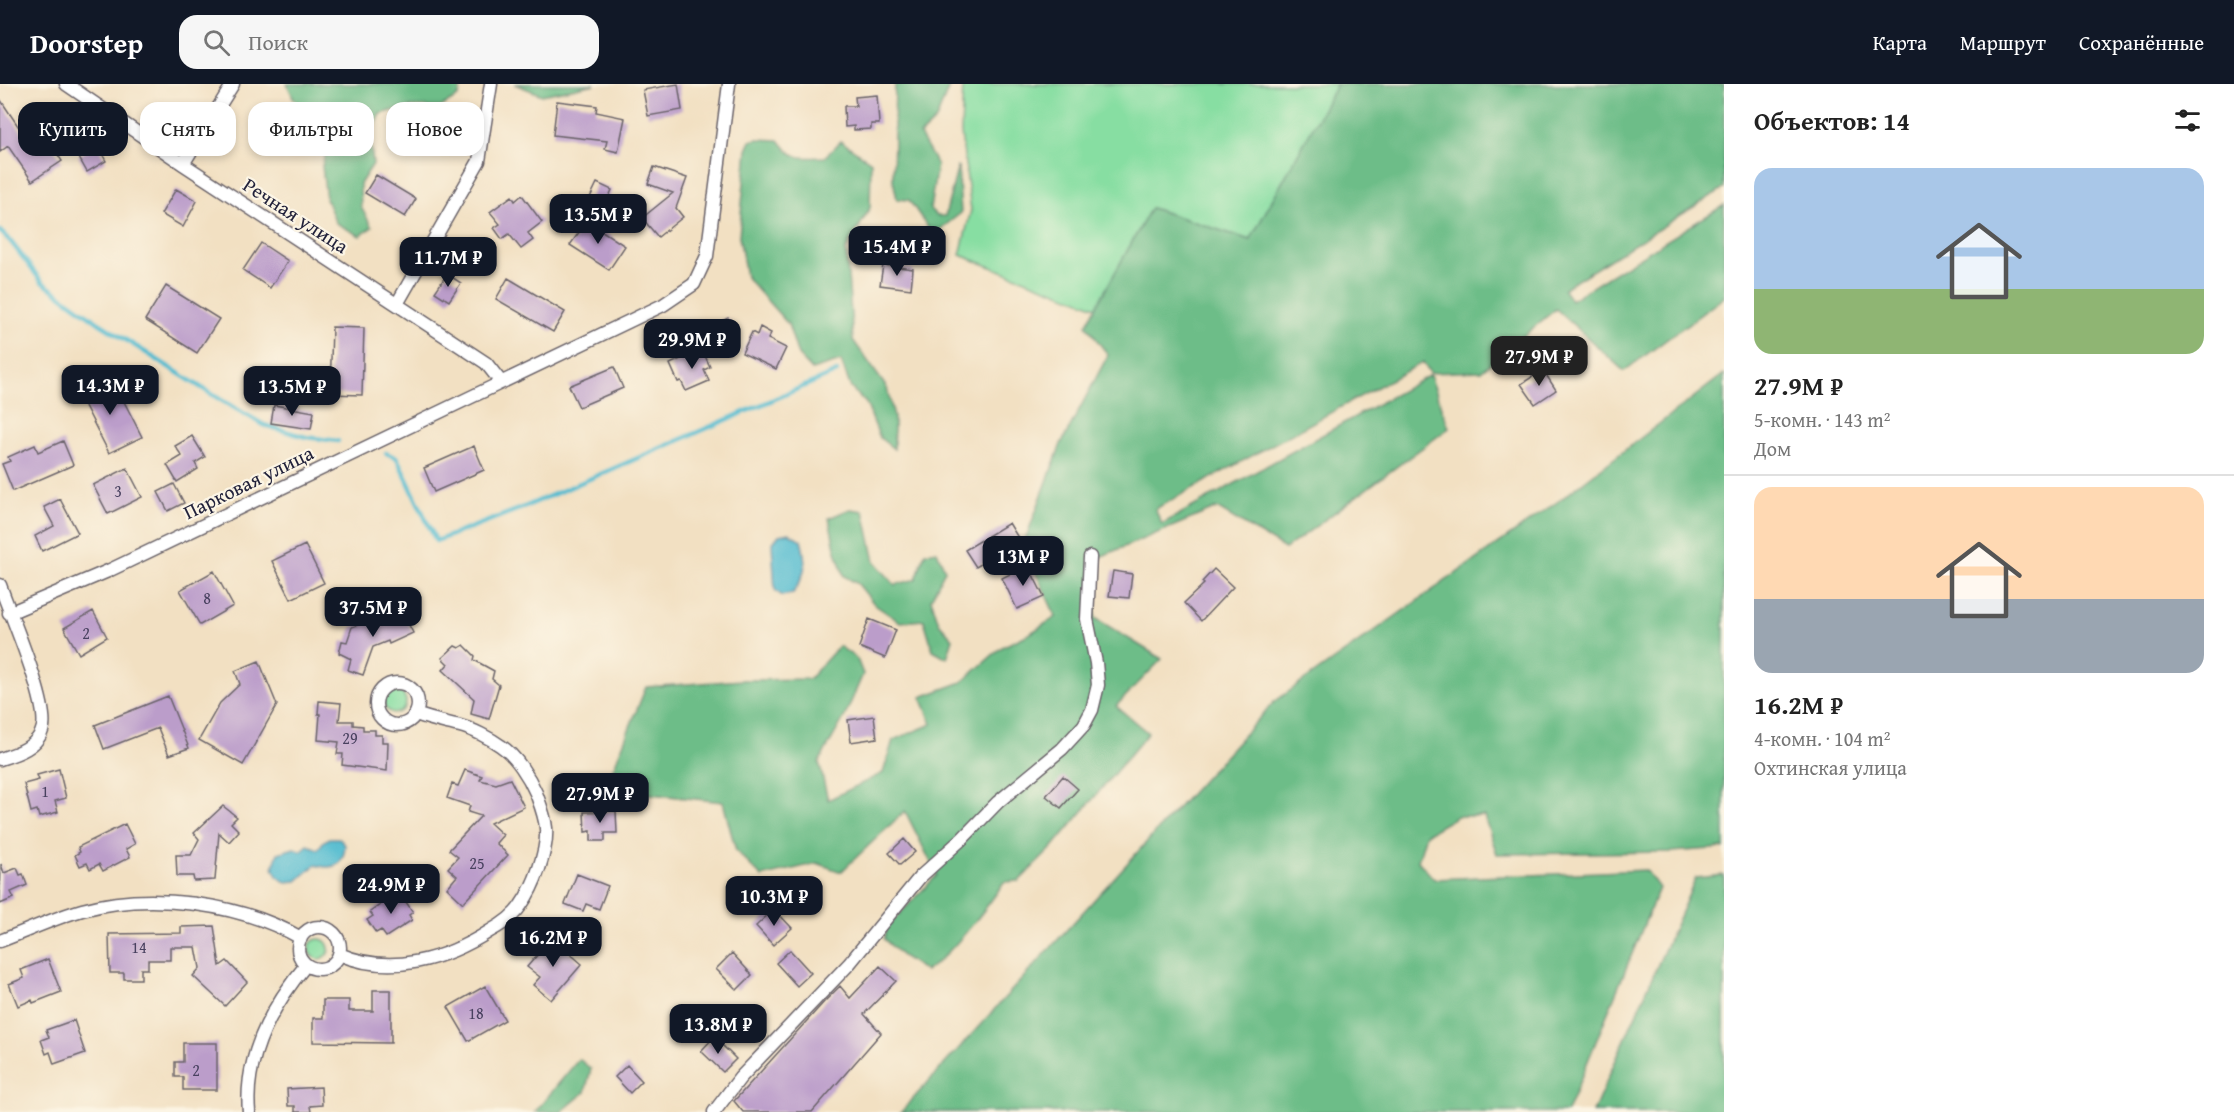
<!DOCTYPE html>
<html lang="ru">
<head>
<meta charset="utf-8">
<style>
  :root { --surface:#fff; --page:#f6f6f6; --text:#222; --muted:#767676; --line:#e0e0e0; --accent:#111827 }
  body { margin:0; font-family:"Gentium Book Plus",serif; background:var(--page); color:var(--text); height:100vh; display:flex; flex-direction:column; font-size:22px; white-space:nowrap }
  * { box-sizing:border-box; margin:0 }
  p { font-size:20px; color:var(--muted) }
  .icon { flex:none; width:33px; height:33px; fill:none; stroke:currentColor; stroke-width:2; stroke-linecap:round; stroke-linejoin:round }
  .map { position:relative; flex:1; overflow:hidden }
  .drawer { display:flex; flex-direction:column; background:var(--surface); width:510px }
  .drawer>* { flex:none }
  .top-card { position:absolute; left:18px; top:18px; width:570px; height:54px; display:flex; gap:12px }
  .price { position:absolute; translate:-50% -51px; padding:0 14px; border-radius:12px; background:var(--accent); color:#fff; font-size:20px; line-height:39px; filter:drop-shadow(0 2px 3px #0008) }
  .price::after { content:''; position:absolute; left:50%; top:36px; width:18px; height:14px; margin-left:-9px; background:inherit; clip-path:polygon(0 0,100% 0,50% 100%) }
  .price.selected { background:#222; color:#fff }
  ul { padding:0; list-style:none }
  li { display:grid; align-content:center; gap:12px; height:318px; padding:0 30px }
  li+li { border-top:2px solid var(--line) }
  li span { display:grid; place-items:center; height:186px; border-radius:18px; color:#555 }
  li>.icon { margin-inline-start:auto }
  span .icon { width:108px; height:108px; fill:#fffc; stroke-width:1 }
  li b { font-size:26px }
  h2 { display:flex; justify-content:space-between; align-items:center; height:72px; padding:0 30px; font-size:26px }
  .pill { padding:0 21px; border-radius:18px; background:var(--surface); box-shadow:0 3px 9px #0003; font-size:21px; line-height:54px }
  .pill.selected { background:var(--accent); color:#fff }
  header { display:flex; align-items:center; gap:36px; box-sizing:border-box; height:84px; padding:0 30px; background:var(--accent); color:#fff }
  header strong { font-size:28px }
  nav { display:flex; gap:33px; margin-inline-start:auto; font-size:21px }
  .search { width:420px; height:54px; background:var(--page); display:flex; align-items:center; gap:15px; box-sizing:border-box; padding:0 21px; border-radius:18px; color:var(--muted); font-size:22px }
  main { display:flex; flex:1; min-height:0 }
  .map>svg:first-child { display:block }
  .green { fill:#87dea2; stroke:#54806e; stroke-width:1.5 }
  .forest { fill:#6dbd88; stroke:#487062; stroke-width:1.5 }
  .water { fill:#53bcd0; stroke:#3a6f86; stroke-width:1.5 }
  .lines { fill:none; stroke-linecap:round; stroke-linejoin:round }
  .stream { stroke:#53bcd0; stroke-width:4.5 }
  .building { fill:#bb9dca }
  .minor-casing { stroke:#6b646a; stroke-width:15 }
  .minor { stroke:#fff; stroke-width:12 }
  .labels { text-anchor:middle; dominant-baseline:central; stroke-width:4.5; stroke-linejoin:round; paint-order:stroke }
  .number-label { font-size:16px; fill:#48415f }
  .street-label { font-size:20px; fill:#22223b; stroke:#fcf5e5 }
</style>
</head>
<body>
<header>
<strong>Doorstep</strong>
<div class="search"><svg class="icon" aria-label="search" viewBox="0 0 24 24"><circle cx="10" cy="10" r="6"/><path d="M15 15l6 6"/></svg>Поиск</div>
<nav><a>Карта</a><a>Маршрут</a><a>Сохранённые</a></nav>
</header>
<main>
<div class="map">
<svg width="1724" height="1028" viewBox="0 0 1724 1028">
  <rect width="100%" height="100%" fill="#fcf5e5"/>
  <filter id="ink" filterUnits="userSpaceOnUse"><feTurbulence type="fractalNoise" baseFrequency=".0167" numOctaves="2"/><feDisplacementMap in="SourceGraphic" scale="12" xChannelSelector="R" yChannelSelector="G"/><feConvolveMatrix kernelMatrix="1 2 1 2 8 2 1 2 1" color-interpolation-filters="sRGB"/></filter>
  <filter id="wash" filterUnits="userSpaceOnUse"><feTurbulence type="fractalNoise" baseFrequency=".008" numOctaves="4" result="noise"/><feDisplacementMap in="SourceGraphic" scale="24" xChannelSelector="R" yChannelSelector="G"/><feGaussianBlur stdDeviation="1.35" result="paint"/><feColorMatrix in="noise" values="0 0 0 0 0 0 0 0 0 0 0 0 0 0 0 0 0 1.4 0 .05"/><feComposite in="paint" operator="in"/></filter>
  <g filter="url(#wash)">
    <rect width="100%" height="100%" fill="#f2e0c2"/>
    <path class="green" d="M963,0H1337L1250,156L1151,124L1096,223L960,171L971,126L961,49Z
      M384 618a11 11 0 1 1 22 0a11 11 0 1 1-22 0Z
      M309 865a10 10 0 1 1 20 0a10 10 0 1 1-20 0Z"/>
    <path class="forest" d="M287,0H461L459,12L441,23H408L380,30L370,51L373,80L360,100L361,123L372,143L360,152L336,139L326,115L322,82L331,50L294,15Z
      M515,0H595L542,11Z
      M895,0H950L936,36L920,51L937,81L930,125L937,132H945L958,82L961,129L933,151L909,116L897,115L893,96Z
      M1337,0H1724V104L1563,205L1571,216L1724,121V213L1624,287L1556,225L1481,287L1430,289L1423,278L1155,425L1162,440L1430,291L1449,344L1285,465L1217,424L1095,475V534L1162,575L1116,622L1148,649L1053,763L1019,797L1004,798C989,821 948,875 925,887L902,872L884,855L887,843L937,791L905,727L841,788L817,779L762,793L736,767L723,718L605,705L646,603L743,596L809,595L839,562L857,575L863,590L845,632L819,678L828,716L883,689L893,656L932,640L921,613L962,598L1002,563L1029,550L1056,533L1031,478L1018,475L1061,360L1108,271L1086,241L1151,124L1250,156Z
      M756,55L779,56C794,77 802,74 825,73L841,57L871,78L870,124L846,165L853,256L887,304L894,333V365L880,354L866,319L851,304L841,277L812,286L798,271L788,240L746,193L739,152L747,66L751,57Z
      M1724,290V764L1671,768L1497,770L1484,732H1457L1426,750L1418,777L1434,795L1646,786L1659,804L1567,1028H901L1274,618L1560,416Z
      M850,425L864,427L875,478L895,501L916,495L925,469L937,467L945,486L931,515L939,539L953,555L947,574L933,566L924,536L900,538L875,521L858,500L844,492L835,464L829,434Z
      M1724,791V1028H1593L1696,794Z
      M579,975L591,985L585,1008L561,1028H535Z"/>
    <path class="water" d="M789,449L801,456C807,479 807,489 793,509L782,512L775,506L772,460L779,451Z
      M330,754H339L345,761C344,782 334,786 315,781L297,797L285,798L277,792L273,784L278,769L294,764L301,767L308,761L318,765L324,757Z"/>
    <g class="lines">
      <path class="stream" d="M0,147L11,158L42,198L99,239L221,316L264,341L306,353L338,357
        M386,369L397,374L436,457L522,424L837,288"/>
    </g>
    <g id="blocks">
      <path class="building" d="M678,0L682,26L648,32L643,6Z
        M877,11L879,40H871V45L854,46V42L845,43L844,22H856L855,13Z
        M0,15L32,63L46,53L62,77L32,97L8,62L0,68Z
        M557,17L597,22L596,28L625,34L618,68L605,65L607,57L553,51Z
        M426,34L454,38L451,58L423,54Z
        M97,61L106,77L87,88L78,72Z
        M654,83L687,94L676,124L683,133L658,153L642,134L673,109L648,100Z
        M376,91L416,115L405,133L365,109Z
        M597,99L612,106L601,129L586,122Z
        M176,105L197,117L183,143L161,130Z
        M522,111L542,138L528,149L533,156L521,165L509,150L502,155L494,144L500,140L490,128L512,112L515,117Z
        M587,137L625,162L609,186L570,161Z
        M261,159L288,177L270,204L243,186Z
        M883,181L913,185L911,205L880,201Z
        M447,190L461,199L449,217L435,208Z
        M508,194L565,228L553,248L496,215Z
        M166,202L219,235L197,269L145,236Z
        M728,234L737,254L720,262L711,242Z
        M332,243L364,244L362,311L330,310Z
        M760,243L771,249L768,255L786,264L776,285L742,269L752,248L757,251Z
        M702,265L710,283L704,286L709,297L686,307L681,297L678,298L670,280Z
        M614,283L623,304L579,323L569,302Z
        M1543,286L1556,306L1535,320L1521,300Z
        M112,294L142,353L109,369L79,310Z
        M274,321L314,328L311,345L271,339Z
        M192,352L205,373L195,379L198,385L177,398L167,381L182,372L175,362Z
        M63,357L73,381L13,407L2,380L10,377L8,373L35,361L38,368Z
        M474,362L484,386L434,408L424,384Z
        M127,384L142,413L108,430L93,401Z
        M174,400L184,419L168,427L158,408Z
        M60,415L78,449L42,467L35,452L54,442L44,423Z
        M1009,439L1020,457L976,483L965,466Z
        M305,461L324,499L291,515L272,477Z
        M1028,481L1044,513L1017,525L1002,494Z
        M1214,485L1233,503L1201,537L1184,519L1204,500L1202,498Z
        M214,487L233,522L200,541L180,506Z
        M1113,487L1132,490L1129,514L1109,512Z
        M401,525L413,549L389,560L388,557L373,563L363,591L348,586L351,575L339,569L342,557L347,558L352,543Z
        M93,527L107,553L79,570L64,544Z
        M869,535L896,546L885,574L859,563Z
        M464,561L475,572L474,576L494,587L492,595L499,601L489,635L471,630L474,615L443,586L448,580L442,574L455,562L459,564Z
        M259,577L277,621L243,681L199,656L220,619L240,600L235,587Z
        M168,612L189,664L169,671L158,644L104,665L95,641Z
        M319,617L341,619L339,637H353V641L363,642V646H375V651H382V658H388L387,687L342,681L343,670H337L339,658L318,656L320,630H318Z
        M874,632L877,654L851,658L848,636Z
        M59,685L66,714L55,717L58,728L39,733L37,726L31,728L24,700L39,696L37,691Z
        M465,686L482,692L480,696L496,700L510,695L524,723L490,739L503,751L496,759L508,771L463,819L447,804L457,792L448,784L458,773L449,766L481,732L468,728L470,722L447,714L452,700L458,702Z
        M1063,692L1078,705L1061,724L1046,712Z
        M223,722L237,733L231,739L239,747L229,758L219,749L215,796L194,797L193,792H177L176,771H191L199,755L194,749Z
        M616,727L617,749H605V757H591V747L585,748L584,728Z
        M125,740L135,760L126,765L130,773L103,787L99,780L90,785L87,779L80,782L75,771L80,768L78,763Z
        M904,755L915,768L900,781L889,769Z
        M1,780L4,789L17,784L20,791L23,790L27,801L11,808L14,814L0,820Z
        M577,790L608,802L599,825L586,820L583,827L565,820Z
        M399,808L413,828L409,831L412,836L386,853L381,846L376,849L367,836L373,832L370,828Z
        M774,825L792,844L773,861L756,842Z
        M214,842L220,882L227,877L247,898L225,922L193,892L200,884L196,863H170V876H148V885H141V895H124V889H110L109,850L181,849V843Z
        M552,854L582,880L551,916L533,901L540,893L527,883Z
        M790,866L811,889L797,902L776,879Z
        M732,869L752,891L737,906L716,885Z
        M48,875L61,908L33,919L32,916L18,922L9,900L24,894L21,886Z
        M880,882L896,897L864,930L881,949L812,1028H743L734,1017L825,917L840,902L850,914Z
        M485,902L505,936L468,957L448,923Z
        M373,906H391V959L313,958V934H323V916H349V927H373Z
        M74,936L85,969L54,980L50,968L46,970L41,956L49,953L46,946Z
        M714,953L736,975L723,988L701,967Z
        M183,959H217V1006H183V993H175V978H183Z
        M627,981L642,997L630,1009L615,993Z
        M321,1003L322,1021L310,1022L311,1028H295V1022H288L287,1005Z"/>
    </g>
  </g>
  <g filter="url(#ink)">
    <use href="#blocks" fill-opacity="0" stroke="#6b646a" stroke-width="1.5"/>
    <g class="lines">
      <g class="minor-casing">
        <path id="minor" d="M66,0L183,80L486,279L501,298
          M183,80L233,0
          M397,220L479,77L491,0
          M0,501C10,530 48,617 43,643C39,663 16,670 0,675
          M9,529L108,487L663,221L694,200L707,172L729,0
          M376 620a21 21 0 1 1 42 0a21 21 0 1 1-42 0Z
          M298 864a21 21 0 1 1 42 0a21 21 0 1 1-42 0Z
          M0,857C27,847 54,834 82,826C150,807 240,819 301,854
          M339,870C390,892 445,876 490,847C501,841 514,832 521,821C534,803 548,766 546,744C545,732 540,720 536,709C529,693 516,672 501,662C490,654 472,645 460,642C444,638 431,636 416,630
          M249,1028C244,972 271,923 306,881
          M714,1028L740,994L849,880L920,793L963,754L998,718L1062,665L1084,641L1092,626L1098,601L1096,579L1087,535L1090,473"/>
      </g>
      <use href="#minor" class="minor"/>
    </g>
  </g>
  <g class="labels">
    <g class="number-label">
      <text x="118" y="407">3</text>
      <text x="207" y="514">8</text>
      <text x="86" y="549">2</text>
      <text x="350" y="654">29</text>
      <text x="45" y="707">1</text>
      <text x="477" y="779">25</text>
      <text x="139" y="863">14</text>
      <text x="476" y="929">18</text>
      <text x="196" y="986">2</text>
    </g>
    <g class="street-label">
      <text transform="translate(296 131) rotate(33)">Речная улица</text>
      <text transform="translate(248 398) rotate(-26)">Парковая улица</text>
    </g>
  </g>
</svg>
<b class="price" style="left:598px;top:161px">13.5M ₽</b>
<b class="price" style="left:897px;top:193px">15.4M ₽</b>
<b class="price" style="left:448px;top:204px">11.7M ₽</b>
<b class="price" style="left:692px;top:286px">29.9M ₽</b>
<b class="price selected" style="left:1539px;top:303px">27.9M ₽</b>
<b class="price" style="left:110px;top:332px">14.3M ₽</b>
<b class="price" style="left:292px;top:333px">13.5M ₽</b>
<b class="price" style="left:1023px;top:503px">13M ₽</b>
<b class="price" style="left:373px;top:554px">37.5M ₽</b>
<b class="price" style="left:600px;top:740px">27.9M ₽</b>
<b class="price" style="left:391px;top:831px">24.9M ₽</b>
<b class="price" style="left:774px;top:843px">10.3M ₽</b>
<b class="price" style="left:553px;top:884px">16.2M ₽</b>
<b class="price" style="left:718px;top:971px">13.8M ₽</b>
<div class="top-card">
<a class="pill selected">Купить</a>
<a class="pill">Снять</a>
<a class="pill">Фильтры</a>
<a class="pill">Новое</a>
</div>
</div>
<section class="drawer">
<h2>Объектов: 14<svg class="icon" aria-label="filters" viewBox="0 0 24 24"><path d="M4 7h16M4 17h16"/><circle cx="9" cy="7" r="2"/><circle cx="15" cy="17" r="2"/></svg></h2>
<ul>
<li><span style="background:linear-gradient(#a9c7e8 65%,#8fb573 0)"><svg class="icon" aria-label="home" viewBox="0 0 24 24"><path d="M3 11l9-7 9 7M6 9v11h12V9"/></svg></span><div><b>27.9M ₽</b><p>5-комн. · 143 m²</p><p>Дом</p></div></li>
<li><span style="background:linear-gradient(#ffd9b3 60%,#9aa5b1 0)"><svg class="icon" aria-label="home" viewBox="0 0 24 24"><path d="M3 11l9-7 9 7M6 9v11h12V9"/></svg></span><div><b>16.2M ₽</b><p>4-комн. · 104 m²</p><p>Охтинская улица</p></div></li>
</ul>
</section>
</main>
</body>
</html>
